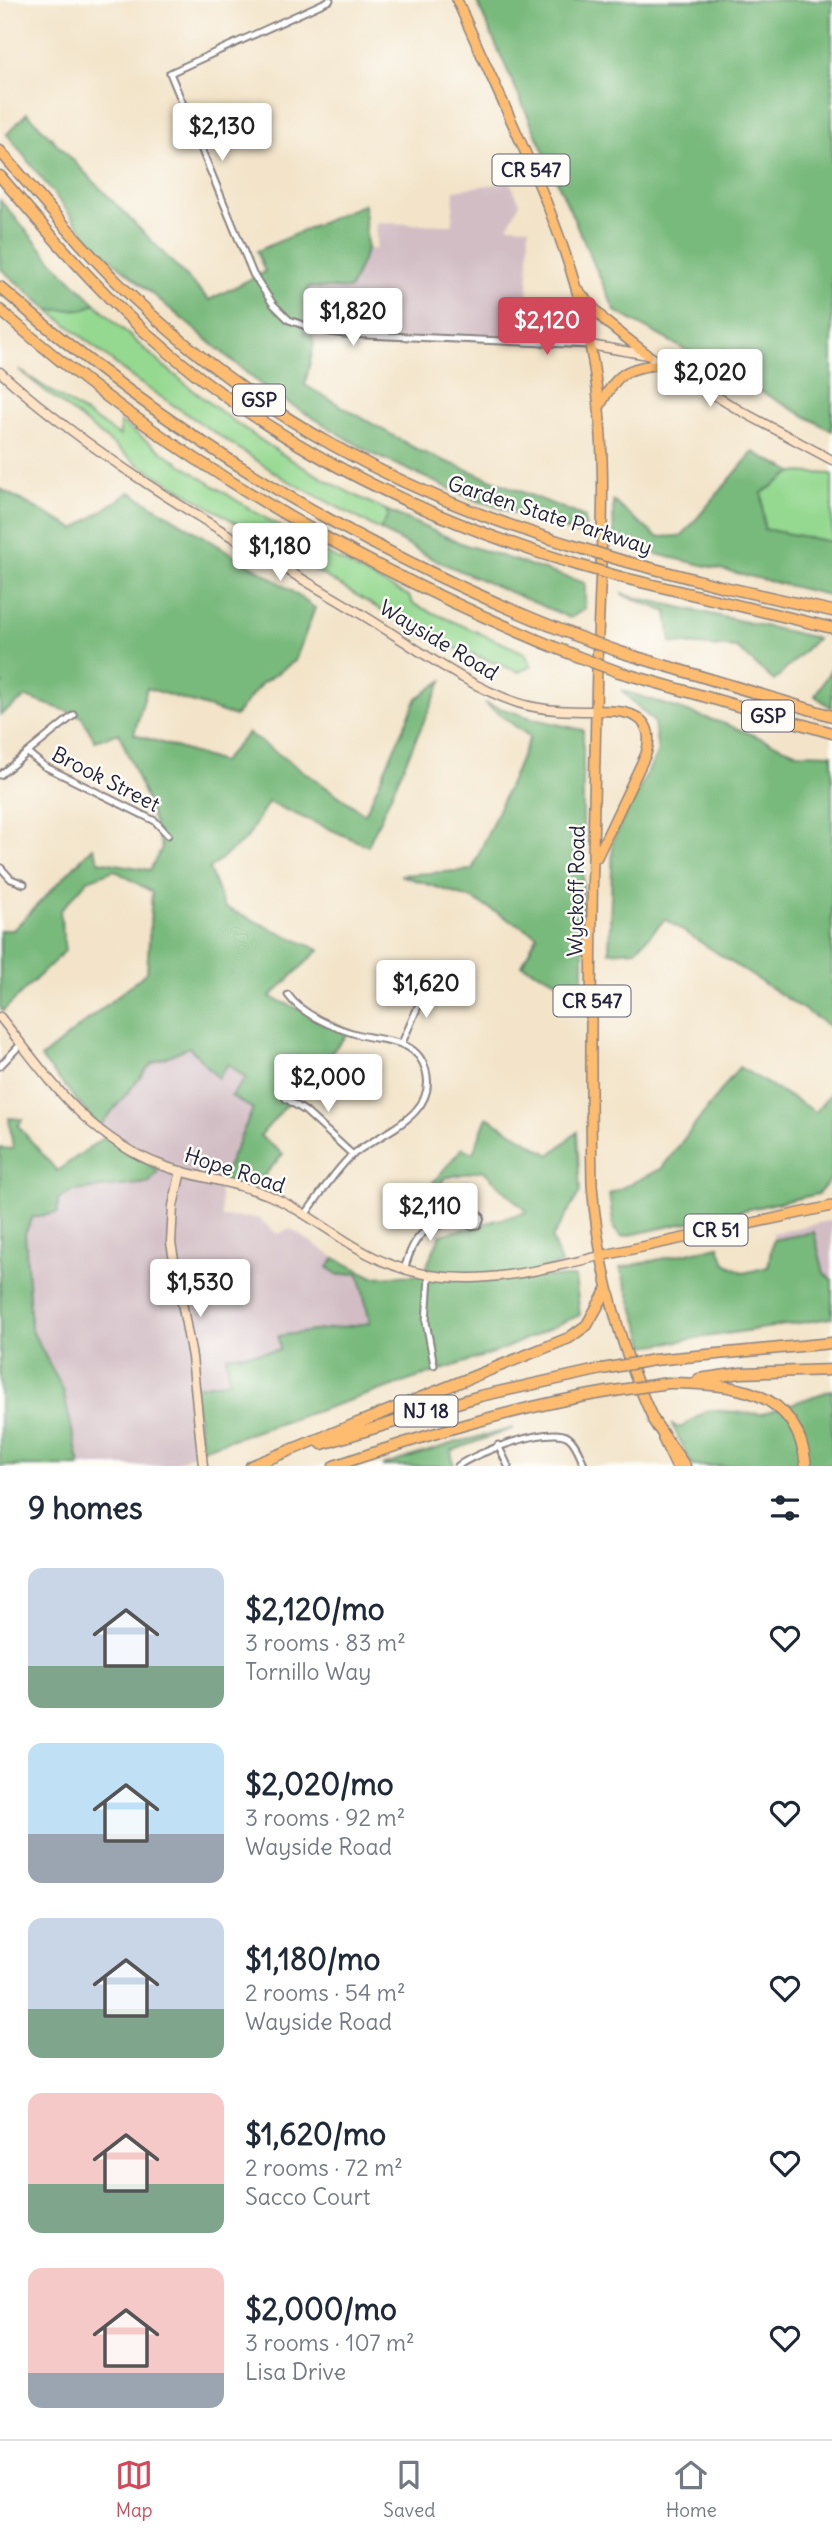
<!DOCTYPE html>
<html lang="en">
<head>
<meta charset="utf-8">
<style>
  :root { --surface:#fff; --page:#f6f6f7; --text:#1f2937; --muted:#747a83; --line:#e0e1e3; --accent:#d1495b }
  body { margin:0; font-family:Delius,sans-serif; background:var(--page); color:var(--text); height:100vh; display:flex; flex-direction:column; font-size:26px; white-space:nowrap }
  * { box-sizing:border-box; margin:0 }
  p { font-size:23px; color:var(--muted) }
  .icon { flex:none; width:38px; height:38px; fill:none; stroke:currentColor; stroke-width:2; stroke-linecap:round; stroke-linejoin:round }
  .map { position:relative; height:1466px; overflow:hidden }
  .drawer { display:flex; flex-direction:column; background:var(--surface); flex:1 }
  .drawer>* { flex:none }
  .price { position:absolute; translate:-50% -60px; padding:0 16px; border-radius:7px; background:#fff; color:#222; font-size:23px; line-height:46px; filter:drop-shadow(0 2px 4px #0008) }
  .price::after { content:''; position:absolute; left:50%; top:42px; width:21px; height:16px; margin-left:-10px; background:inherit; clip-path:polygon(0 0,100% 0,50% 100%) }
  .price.selected { background:var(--accent); color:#fff }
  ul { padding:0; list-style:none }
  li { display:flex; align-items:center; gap:21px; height:175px; padding:0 28px }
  li span { display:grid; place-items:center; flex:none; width:196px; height:140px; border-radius:14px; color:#555 }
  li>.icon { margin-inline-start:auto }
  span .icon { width:84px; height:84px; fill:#fffc; stroke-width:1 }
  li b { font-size:30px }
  h2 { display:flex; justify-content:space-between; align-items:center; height:84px; padding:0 28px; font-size:30px }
  .tab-bar { display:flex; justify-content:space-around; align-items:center; height:98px; border-top:2px solid var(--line); background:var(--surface); font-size:19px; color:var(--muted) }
  .tab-bar a { display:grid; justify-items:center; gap:4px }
  .tab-bar .selected { color:var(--accent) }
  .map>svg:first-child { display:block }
  .industrial { fill:#d2bdc5 }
  .green { fill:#95d991; stroke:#5c7e66; stroke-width:2 }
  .forest { fill:#78b97b; stroke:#4d6e5b; stroke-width:2 }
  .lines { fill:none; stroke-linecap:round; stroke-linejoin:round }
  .street-casing { stroke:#8a8382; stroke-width:9 }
  .secondary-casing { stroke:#8a8382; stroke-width:11 }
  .primary-casing { stroke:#8a8382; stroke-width:12 }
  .highway-casing { stroke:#8a8382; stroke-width:13 }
  .street { stroke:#fff; stroke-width:5 }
  .secondary { stroke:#fee4c5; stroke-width:8 }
  .primary { stroke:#fdbc6f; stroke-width:9 }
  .highway { stroke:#fdbc6f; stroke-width:10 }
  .highway-bridge-casing { stroke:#8a8382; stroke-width:13; stroke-linecap:butt }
  .highway-bridge { stroke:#fdbc6f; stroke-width:10 }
  .labels { text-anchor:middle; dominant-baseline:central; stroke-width:5; stroke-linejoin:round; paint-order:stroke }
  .shield { fill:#fdfcf7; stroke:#646373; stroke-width:2 }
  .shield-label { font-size:19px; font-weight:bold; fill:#22223b }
  .street-label { font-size:21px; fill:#22223b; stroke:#fdfcf7 }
</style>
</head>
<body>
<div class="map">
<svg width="832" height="1466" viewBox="0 0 832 1466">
  <rect width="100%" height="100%" fill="#fdfcf7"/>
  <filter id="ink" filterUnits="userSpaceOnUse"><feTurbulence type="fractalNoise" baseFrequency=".0143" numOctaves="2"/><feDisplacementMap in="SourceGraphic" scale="14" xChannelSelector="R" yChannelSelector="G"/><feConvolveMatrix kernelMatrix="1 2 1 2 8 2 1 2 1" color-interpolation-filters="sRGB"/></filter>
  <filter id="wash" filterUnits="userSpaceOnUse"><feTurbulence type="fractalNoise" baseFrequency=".00686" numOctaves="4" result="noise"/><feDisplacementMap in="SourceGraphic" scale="28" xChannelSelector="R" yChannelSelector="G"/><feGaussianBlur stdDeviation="1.57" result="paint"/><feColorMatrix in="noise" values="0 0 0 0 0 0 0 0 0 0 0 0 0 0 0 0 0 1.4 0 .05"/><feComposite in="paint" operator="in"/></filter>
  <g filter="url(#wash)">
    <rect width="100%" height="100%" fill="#f3e4c9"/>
    <path class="industrial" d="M510,182L520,203L508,226L529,227L527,343L305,335L308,287L350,289L367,249H376V223L452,225L454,190Z
      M189,1047L217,1078L227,1064L246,1078L253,1109L219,1185L222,1217L258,1218L277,1234L291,1229L335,1258L328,1267L359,1272L371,1323L279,1336L280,1350L226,1356L229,1381L202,1449L171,1466H80L63,1390L31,1329L25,1233L33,1216L73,1191L149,1183L158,1171L99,1127L152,1063Z
      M832,1220V1280L824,1273L814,1232L773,1240V1233Z"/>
    <path class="green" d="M95,303C180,386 277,462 386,510L388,516L380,530L283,478L134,379L49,310L86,309Z
      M19,370L120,436V422C212,488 307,547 409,596L413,604L525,653L532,666L519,672L426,637L135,462Z
      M793,472L832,474V542L764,529L762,493Z"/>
    <path class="forest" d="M476,0H832V431L615,311Z
      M27,113L209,300L265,272L257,251L364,204L367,249L350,289L308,287L305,334L312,335L314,344L305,385L420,451L585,517V536L475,500L373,454L267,390L94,245L7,134Z
      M0,200L53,262L95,303L86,309L49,310L0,268Z
      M753,452L793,472L762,493L764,529L832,542V596L614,544L613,501L657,537L682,536Z
      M0,489L75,529L130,492L280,583L315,608L295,661L261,684L235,716L147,688L134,734L222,762L248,733L365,814L417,698L442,681L368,846L268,802L247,838L209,869L224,907L319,950L270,997L350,1031L260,1136L283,1154L253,1189L221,1181L253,1109L231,1096L246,1078L228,1064L218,1078L189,1047L152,1063L99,1127L41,1058L147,972L152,892L114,870L88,880L60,911L65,951L3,1011L0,1007V930H13L93,847L99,861L150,870L162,848L147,801L119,733L95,741L81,716L26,697L0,715V687L3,684L0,683Z
      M386,510L463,544L585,583V609L570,618L435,560L380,530L388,516Z
      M621,594L817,638L774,681L737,648L671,643L667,612Z
      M832,667V708L815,696Z
      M621,690L728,725L798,753L832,754V1028L665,919L636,950L609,952L613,840L658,752L654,722Z
      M484,703L534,719L583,730V993L522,965L537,935L472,899L400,875L472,870L530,737Z
      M739,1067L816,1112L832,1091V1178L818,1194L621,1237L614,1229L609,1194L661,1169Z
      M487,1117L550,1155L577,1132L580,1192L552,1238L561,1264L544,1269L546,1277H575L580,1315L499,1351L202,1449L194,1387L229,1381L226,1356L280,1350L278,1336L370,1323L359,1273L338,1275L328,1267L335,1258L373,1277L423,1275L440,1235L527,1212L483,1170L444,1178L435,1198L425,1192L462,1148L473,1153Z
      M9,1118L23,1119L18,1126L57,1171L107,1135L158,1171L149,1183L73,1191L58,1199V1213L33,1217L25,1233L31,1329L63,1390L80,1466H0V1148L13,1149Z
      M814,1232L824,1273L832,1280V1318L646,1346L620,1268L719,1246L725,1263L744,1273L768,1267L773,1240Z
      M832,1390V1466H693L672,1425L680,1428L708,1410L762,1414Z
      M514,1428L451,1451L454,1466H382L454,1443Z"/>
  </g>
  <g filter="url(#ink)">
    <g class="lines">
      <g class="street-casing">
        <path id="street" d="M330,0L170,73L253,274L273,304L289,320L317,330L344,334L590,345
          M28,753L44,766L155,821L168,835
          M0,775L74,715
          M0,867L11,879L24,884
          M288,995C301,1014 334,1028 356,1034C383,1042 417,1037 426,1071C438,1117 378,1133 351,1156C333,1173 320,1195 305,1215
          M402,1043L427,986
          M0,1066L21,1044
          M281,1086L286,1099L305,1111L353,1155
          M473,1210L481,1217L478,1225L471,1226L461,1221Z
          M404,1270C415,1233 423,1226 461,1221
          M429,1277L426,1322L434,1365
          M498,1445L508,1466
          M458,1466C474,1453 550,1425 568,1437C576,1442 581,1458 585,1466"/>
      </g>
      <g class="secondary-casing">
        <path id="secondary" d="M590,345L648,355L739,410L832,460
          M0,372C109,470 236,539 361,614C411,644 462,684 518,703C543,711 570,711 596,711
          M0,1017C48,1077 86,1137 161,1165C196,1178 233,1181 268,1195C304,1210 334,1236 368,1254C444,1295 520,1275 600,1256
          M181,1171L173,1206L171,1243L192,1357L203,1466"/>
      </g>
      <g class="primary-casing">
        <path id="primary" d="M457,0C505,112 567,225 590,346C611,451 600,561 597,667C593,840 589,1012 592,1185C599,1271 619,1349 657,1427
          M578,290L606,322L648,355
          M600,406C617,373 625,368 662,364
          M596,711C626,709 658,715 646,754L597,857
          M600,1256L832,1206
          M663,1439L676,1466"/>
      </g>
      <g class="highway-casing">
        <path id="highway" d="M0,151C38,195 75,240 116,281C250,414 405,497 584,549
          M0,176C46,230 92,284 144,331C270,444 418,517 578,565
          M0,287C172,438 364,553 576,636
          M0,310C170,460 366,571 576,656
          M620,560L724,587L832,611
          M620,577L832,628
          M620,652L832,716
          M619,672L832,733
          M654,1360L832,1343
          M699,1379L741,1373L832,1370
          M668,1383C731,1384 798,1387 806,1466
          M653,1420L685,1466
          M322,1444L480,1396L602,1369
          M251,1466L569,1338L587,1325L606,1291
          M334,1466C426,1435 519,1406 614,1391"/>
      </g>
      <use href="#street" class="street"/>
      <use href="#secondary" class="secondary"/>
      <use href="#primary" class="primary"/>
      <use href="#highway" class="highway"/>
      <g class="highway-bridge-casing">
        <path id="highway-bridge" d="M584,549L620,560
          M578,565L620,577
          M576,636L620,652
          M576,656L619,672
          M602,1369L654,1360
          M614,1391L668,1383"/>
      </g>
      <use href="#highway-bridge" class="highway-bridge"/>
    </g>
  </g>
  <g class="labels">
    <g class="shield">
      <rect x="492.5" y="154.5" width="77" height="31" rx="5"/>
      <rect x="233" y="384.5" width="52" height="31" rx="5"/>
      <rect x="742" y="700.5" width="52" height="31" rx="5"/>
      <rect x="553.5" y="985.5" width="77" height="31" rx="5"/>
      <rect x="684.5" y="1214.5" width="63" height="31" rx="5"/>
      <rect x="394.5" y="1395.5" width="63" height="31" rx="5"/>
    </g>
    <g class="shield-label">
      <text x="531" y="170">CR 547</text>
      <text x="259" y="400">GSP</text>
      <text x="768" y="716">GSP</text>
      <text x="592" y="1001">CR 547</text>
      <text x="716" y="1230">CR 51</text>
      <text x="426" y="1411">NJ 18</text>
    </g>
    <g class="street-label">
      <text transform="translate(550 515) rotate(18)">Garden State Parkway</text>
      <text transform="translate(439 640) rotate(31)">Wayside Road</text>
      <text transform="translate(106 779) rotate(27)">Brook Street</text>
      <text transform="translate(576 891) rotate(-89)">Wyckoff Road</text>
      <text transform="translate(235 1170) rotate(18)">Hope Road</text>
    </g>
  </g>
</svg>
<b class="price" style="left:222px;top:163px">$2,130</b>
<b class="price" style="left:353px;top:348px">$1,820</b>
<b class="price selected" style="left:547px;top:357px">$2,120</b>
<b class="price" style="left:710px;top:409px">$2,020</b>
<b class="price" style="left:280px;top:583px">$1,180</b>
<b class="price" style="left:426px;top:1020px">$1,620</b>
<b class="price" style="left:328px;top:1114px">$2,000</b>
<b class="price" style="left:430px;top:1243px">$2,110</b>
<b class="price" style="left:200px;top:1319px">$1,530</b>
</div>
<section class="drawer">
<h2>9 homes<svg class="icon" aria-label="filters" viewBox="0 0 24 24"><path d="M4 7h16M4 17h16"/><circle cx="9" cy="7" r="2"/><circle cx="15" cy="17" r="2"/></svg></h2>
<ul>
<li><span style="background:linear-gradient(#c9d6e8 70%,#7fa58c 0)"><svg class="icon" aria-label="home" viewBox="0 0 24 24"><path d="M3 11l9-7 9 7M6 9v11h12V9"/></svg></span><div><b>$2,120/mo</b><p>3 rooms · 83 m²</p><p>Tornillo Way</p></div><svg class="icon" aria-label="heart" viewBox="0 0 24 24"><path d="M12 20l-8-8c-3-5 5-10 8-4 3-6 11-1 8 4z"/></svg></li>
<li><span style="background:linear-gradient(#bfe0f5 65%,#9aa5b1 0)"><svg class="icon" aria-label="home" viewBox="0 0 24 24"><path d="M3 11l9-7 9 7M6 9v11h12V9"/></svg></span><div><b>$2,020/mo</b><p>3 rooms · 92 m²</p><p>Wayside Road</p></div><svg class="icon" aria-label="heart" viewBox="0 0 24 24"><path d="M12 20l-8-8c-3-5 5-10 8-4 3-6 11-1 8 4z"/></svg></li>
<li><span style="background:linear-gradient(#c9d6e8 65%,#7fa58c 0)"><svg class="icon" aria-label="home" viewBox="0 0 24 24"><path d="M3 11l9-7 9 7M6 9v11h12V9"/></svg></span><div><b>$1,180/mo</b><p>2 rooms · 54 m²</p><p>Wayside Road</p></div><svg class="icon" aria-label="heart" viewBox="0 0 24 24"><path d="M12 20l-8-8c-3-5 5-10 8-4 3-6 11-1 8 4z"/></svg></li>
<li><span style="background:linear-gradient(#f6c9c9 65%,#7fa58c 0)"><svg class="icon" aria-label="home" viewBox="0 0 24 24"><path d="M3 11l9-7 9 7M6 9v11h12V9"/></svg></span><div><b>$1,620/mo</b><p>2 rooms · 72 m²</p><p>Sacco Court</p></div><svg class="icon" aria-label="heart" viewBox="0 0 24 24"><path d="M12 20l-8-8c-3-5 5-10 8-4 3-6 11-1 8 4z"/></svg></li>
<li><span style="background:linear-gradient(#f6c9c9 75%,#9aa5b1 0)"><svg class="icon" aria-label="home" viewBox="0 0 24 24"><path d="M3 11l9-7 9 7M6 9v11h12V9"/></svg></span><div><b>$2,000/mo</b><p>3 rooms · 107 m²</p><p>Lisa Drive</p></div><svg class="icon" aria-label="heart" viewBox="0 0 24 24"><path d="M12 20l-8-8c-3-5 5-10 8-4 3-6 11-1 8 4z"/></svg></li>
</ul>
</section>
<nav class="tab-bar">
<a class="selected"><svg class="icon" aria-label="map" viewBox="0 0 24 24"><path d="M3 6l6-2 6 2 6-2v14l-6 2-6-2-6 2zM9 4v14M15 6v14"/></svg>Map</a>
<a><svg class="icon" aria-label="saved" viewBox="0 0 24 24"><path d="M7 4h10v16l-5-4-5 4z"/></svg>Saved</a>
<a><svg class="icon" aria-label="home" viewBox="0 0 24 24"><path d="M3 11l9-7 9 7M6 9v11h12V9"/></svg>Home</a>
</nav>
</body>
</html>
